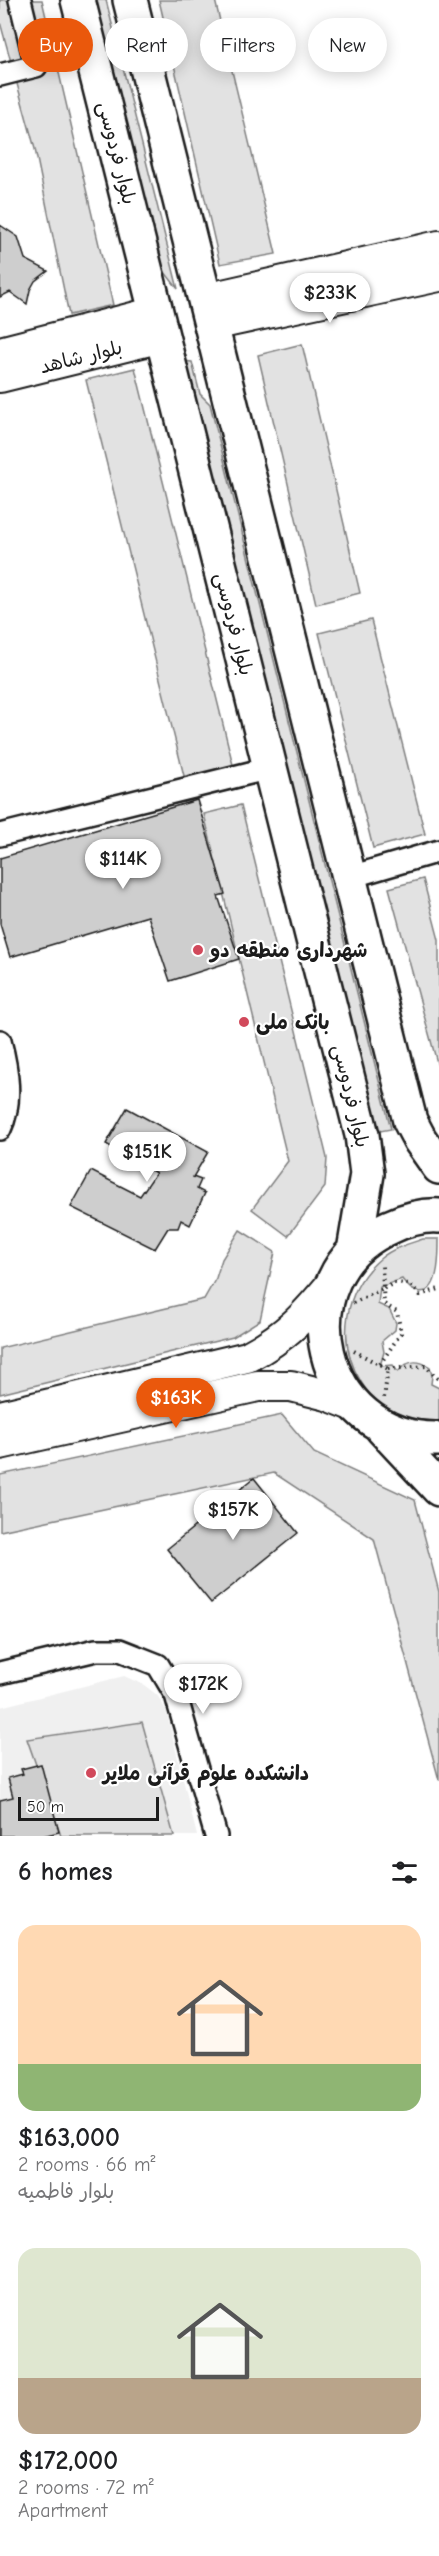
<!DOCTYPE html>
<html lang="en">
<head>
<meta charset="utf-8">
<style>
  :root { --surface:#fff; --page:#f2f2f2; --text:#202124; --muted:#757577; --accent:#ea580c }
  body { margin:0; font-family:"Comic Neue","Playpen Sans Arabic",sans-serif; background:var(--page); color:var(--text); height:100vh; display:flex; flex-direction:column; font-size:22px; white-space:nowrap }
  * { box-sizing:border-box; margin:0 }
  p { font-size:20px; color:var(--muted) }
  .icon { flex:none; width:33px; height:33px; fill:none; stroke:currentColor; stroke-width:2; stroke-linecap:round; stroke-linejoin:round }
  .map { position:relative; height:1836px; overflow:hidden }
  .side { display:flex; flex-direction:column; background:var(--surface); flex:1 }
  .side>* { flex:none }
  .banner { position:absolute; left:18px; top:18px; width:404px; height:54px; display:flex; gap:12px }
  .scale { position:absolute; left:18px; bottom:15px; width:141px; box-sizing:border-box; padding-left:6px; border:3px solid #1c1c1c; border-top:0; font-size:16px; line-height:21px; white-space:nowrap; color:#1c1c1c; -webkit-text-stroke:4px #fff; paint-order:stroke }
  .price { position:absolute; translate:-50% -51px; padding:0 14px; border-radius:21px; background:#fff; color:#222; font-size:20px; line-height:39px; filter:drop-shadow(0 2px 3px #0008) }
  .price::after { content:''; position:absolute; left:50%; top:36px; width:18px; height:14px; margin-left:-9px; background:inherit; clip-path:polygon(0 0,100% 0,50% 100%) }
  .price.on { background:var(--accent); color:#fff }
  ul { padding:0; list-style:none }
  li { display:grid; align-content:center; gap:12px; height:318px; padding:0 18px }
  li span { display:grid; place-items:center; height:186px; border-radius:18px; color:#555 }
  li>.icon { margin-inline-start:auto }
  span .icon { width:108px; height:108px; fill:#fffc; stroke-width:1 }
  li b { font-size:26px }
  h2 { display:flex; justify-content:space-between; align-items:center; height:72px; padding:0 18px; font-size:26px }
  .pill { padding:0 21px; border-radius:27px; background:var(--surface); box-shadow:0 3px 15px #0003; font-size:21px; line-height:54px }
  .pill.on { background:var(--accent); color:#fff }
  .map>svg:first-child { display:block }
  .built { fill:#f0f0f0 }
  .green { fill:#e2e2e2; stroke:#7f7f7f; stroke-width:1.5 }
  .building { fill:#cecece; stroke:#1c1c1c; stroke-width:1.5 }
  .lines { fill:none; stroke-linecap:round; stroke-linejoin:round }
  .street-casing { stroke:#1c1c1c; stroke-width:26 }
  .secondary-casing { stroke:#1c1c1c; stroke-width:34 }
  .primary-casing { stroke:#1c1c1c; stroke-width:38 }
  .path { stroke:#1c1c1c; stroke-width:4; stroke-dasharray:1.5 4.5; stroke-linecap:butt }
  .street { stroke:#fff; stroke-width:21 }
  .secondary { stroke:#fff; stroke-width:30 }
  .primary { stroke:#fff; stroke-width:33 }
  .poi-dot { fill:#d1495b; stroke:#fff; stroke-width:2 }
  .labels { text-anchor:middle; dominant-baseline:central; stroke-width:4.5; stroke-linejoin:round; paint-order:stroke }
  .street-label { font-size:20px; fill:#1c1c1c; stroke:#fff }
  .poi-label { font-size:20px; font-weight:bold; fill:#1c1c1c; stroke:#fff; text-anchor:start }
</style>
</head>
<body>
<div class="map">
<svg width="439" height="1836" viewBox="0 0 439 1836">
  <rect width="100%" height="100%" fill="#fff"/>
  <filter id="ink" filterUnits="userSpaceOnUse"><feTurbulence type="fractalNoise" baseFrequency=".0167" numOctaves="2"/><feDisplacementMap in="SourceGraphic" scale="12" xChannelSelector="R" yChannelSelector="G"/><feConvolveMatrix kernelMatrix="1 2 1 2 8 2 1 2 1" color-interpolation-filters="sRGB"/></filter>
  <g filter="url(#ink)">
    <path class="built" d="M124,1676L144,1685L157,1695L166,1710L197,1836H0V1707Z"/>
    <path class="green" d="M0,0H42L113,305L69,315L35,149L0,22Z
      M90,0H106L178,289L154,258Z
      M159,0H215L276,254L220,264Z
      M302,344L360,593L316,604L258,355Z
      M182,361L192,362L200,394L210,404L391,1129L375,1132Z
      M135,368L234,769L185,780L86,380Z
      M371,620L425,834L373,848L319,633Z
      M241,805L327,1158L325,1187L288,1236L252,1209L288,1161L204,814Z
      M423,879L439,940V1070L389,888Z
      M240,1230L275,1252L260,1320L233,1337L0,1394V1348L204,1299L216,1278L222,1259Z
      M423,1239H439C439,1255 439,1285 426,1291C414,1294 409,1288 402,1279L380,1287L378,1304L389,1309L396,1323L395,1330L382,1341L384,1352L380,1366L393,1365L398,1372C407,1360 417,1359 430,1367L432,1376L431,1384L439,1388V1424C427,1422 414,1421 403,1417C386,1412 370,1397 361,1382C336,1341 344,1289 381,1258C393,1248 408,1244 423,1239Z
      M282,1415L314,1453L415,1500L439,1592V1780L374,1539L274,1473L0,1531V1475Z
      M142,1722L174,1836H61L27,1739Z"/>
    <path class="building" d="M0,225L18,237L25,259L48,271L35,281L30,290L27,304L10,292L0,297Z
      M197,800L225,894L218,896L239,959L170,981L148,916L10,957L0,924V858Z
      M127,1108L208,1152L193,1177L201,1180L197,1189L205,1193L190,1225L181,1220L178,1228H168L155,1249L71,1207L91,1171L140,1196L156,1173L106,1144Z
      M254,1478L298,1533L211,1603L167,1549Z
      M41,1764L59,1832L43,1836H0V1800L13,1797L8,1778L23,1774L21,1769Z"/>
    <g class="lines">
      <g class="street-casing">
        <path id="street" d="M0,75L36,66L20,0
          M0,835L270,768
          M350,877L439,851
          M0,1041C7,1068 13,1102 0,1129
          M0,1673L96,1650H120L158,1665L176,1695L216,1836"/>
      </g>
      <g class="secondary-casing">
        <path id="secondary" d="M205,299L439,246
          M212,325L439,276
          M0,352L156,312
          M0,377L162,337
          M0,1416L247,1357C287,1336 305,1316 333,1282
          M0,1444L258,1386H291L327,1395L355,1406"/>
      </g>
      <g class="primary-casing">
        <path id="primary" d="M78,0L362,1135L367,1174L354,1251
          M130,0L410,1121L420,1140L439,1167
          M439,1216C422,1215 405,1220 390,1227C279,1275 318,1442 439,1439
          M382,1428L439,1489"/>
      </g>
      <path class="path" d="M353,1303L383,1289L382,1263
        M354,1351L388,1369L384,1398
        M380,1364L401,1333L397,1312L384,1304L383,1289L394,1283L410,1284L420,1295L439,1289
        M388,1369L426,1366L439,1380"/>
      <use href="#street" class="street"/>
      <use href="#secondary" class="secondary"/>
      <use href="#primary" class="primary"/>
    </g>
  </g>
  <g class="poi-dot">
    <circle cx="198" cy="950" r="6"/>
    <circle cx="244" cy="1022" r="6"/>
    <circle cx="91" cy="1773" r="6"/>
  </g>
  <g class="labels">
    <g class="street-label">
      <text transform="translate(117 153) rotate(76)">بلوار فردوسی</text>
      <text transform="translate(81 357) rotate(-14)">بلوار شاهد</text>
      <text transform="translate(234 624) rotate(76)">بلوار فردوسی</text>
      <text transform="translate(351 1096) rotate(77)">بلوار فردوسی</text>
    </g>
    <g class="poi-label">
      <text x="210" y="950">شهرداری منطقه دو</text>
      <text x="256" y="1022">بانک ملی</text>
      <text x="103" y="1773">دانشکده علوم قرآنی ملایر</text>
    </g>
  </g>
</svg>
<div class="scale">50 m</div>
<b class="price" style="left:330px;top:324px">$233K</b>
<b class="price" style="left:123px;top:890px">$114K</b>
<b class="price" style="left:147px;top:1183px">$151K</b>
<b class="price on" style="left:176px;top:1429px">$163K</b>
<b class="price" style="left:233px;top:1541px">$157K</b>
<b class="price" style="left:203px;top:1715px">$172K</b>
<div class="banner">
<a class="pill on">Buy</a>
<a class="pill">Rent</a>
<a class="pill">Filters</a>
<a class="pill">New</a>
</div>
</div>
<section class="side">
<h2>6 homes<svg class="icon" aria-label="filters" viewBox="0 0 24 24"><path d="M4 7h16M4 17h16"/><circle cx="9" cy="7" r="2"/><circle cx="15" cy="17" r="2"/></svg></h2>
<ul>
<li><span style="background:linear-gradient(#ffd9b3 75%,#8fb573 0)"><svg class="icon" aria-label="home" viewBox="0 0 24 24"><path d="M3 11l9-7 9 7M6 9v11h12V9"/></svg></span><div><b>$163,000</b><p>2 rooms · 66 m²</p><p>بلوار فاطمیه</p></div></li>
<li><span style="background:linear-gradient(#dfe7d0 70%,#b9a48a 0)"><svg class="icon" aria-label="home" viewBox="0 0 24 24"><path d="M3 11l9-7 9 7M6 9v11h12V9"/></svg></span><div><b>$172,000</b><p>2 rooms · 72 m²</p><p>Apartment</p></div></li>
</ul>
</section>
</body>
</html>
